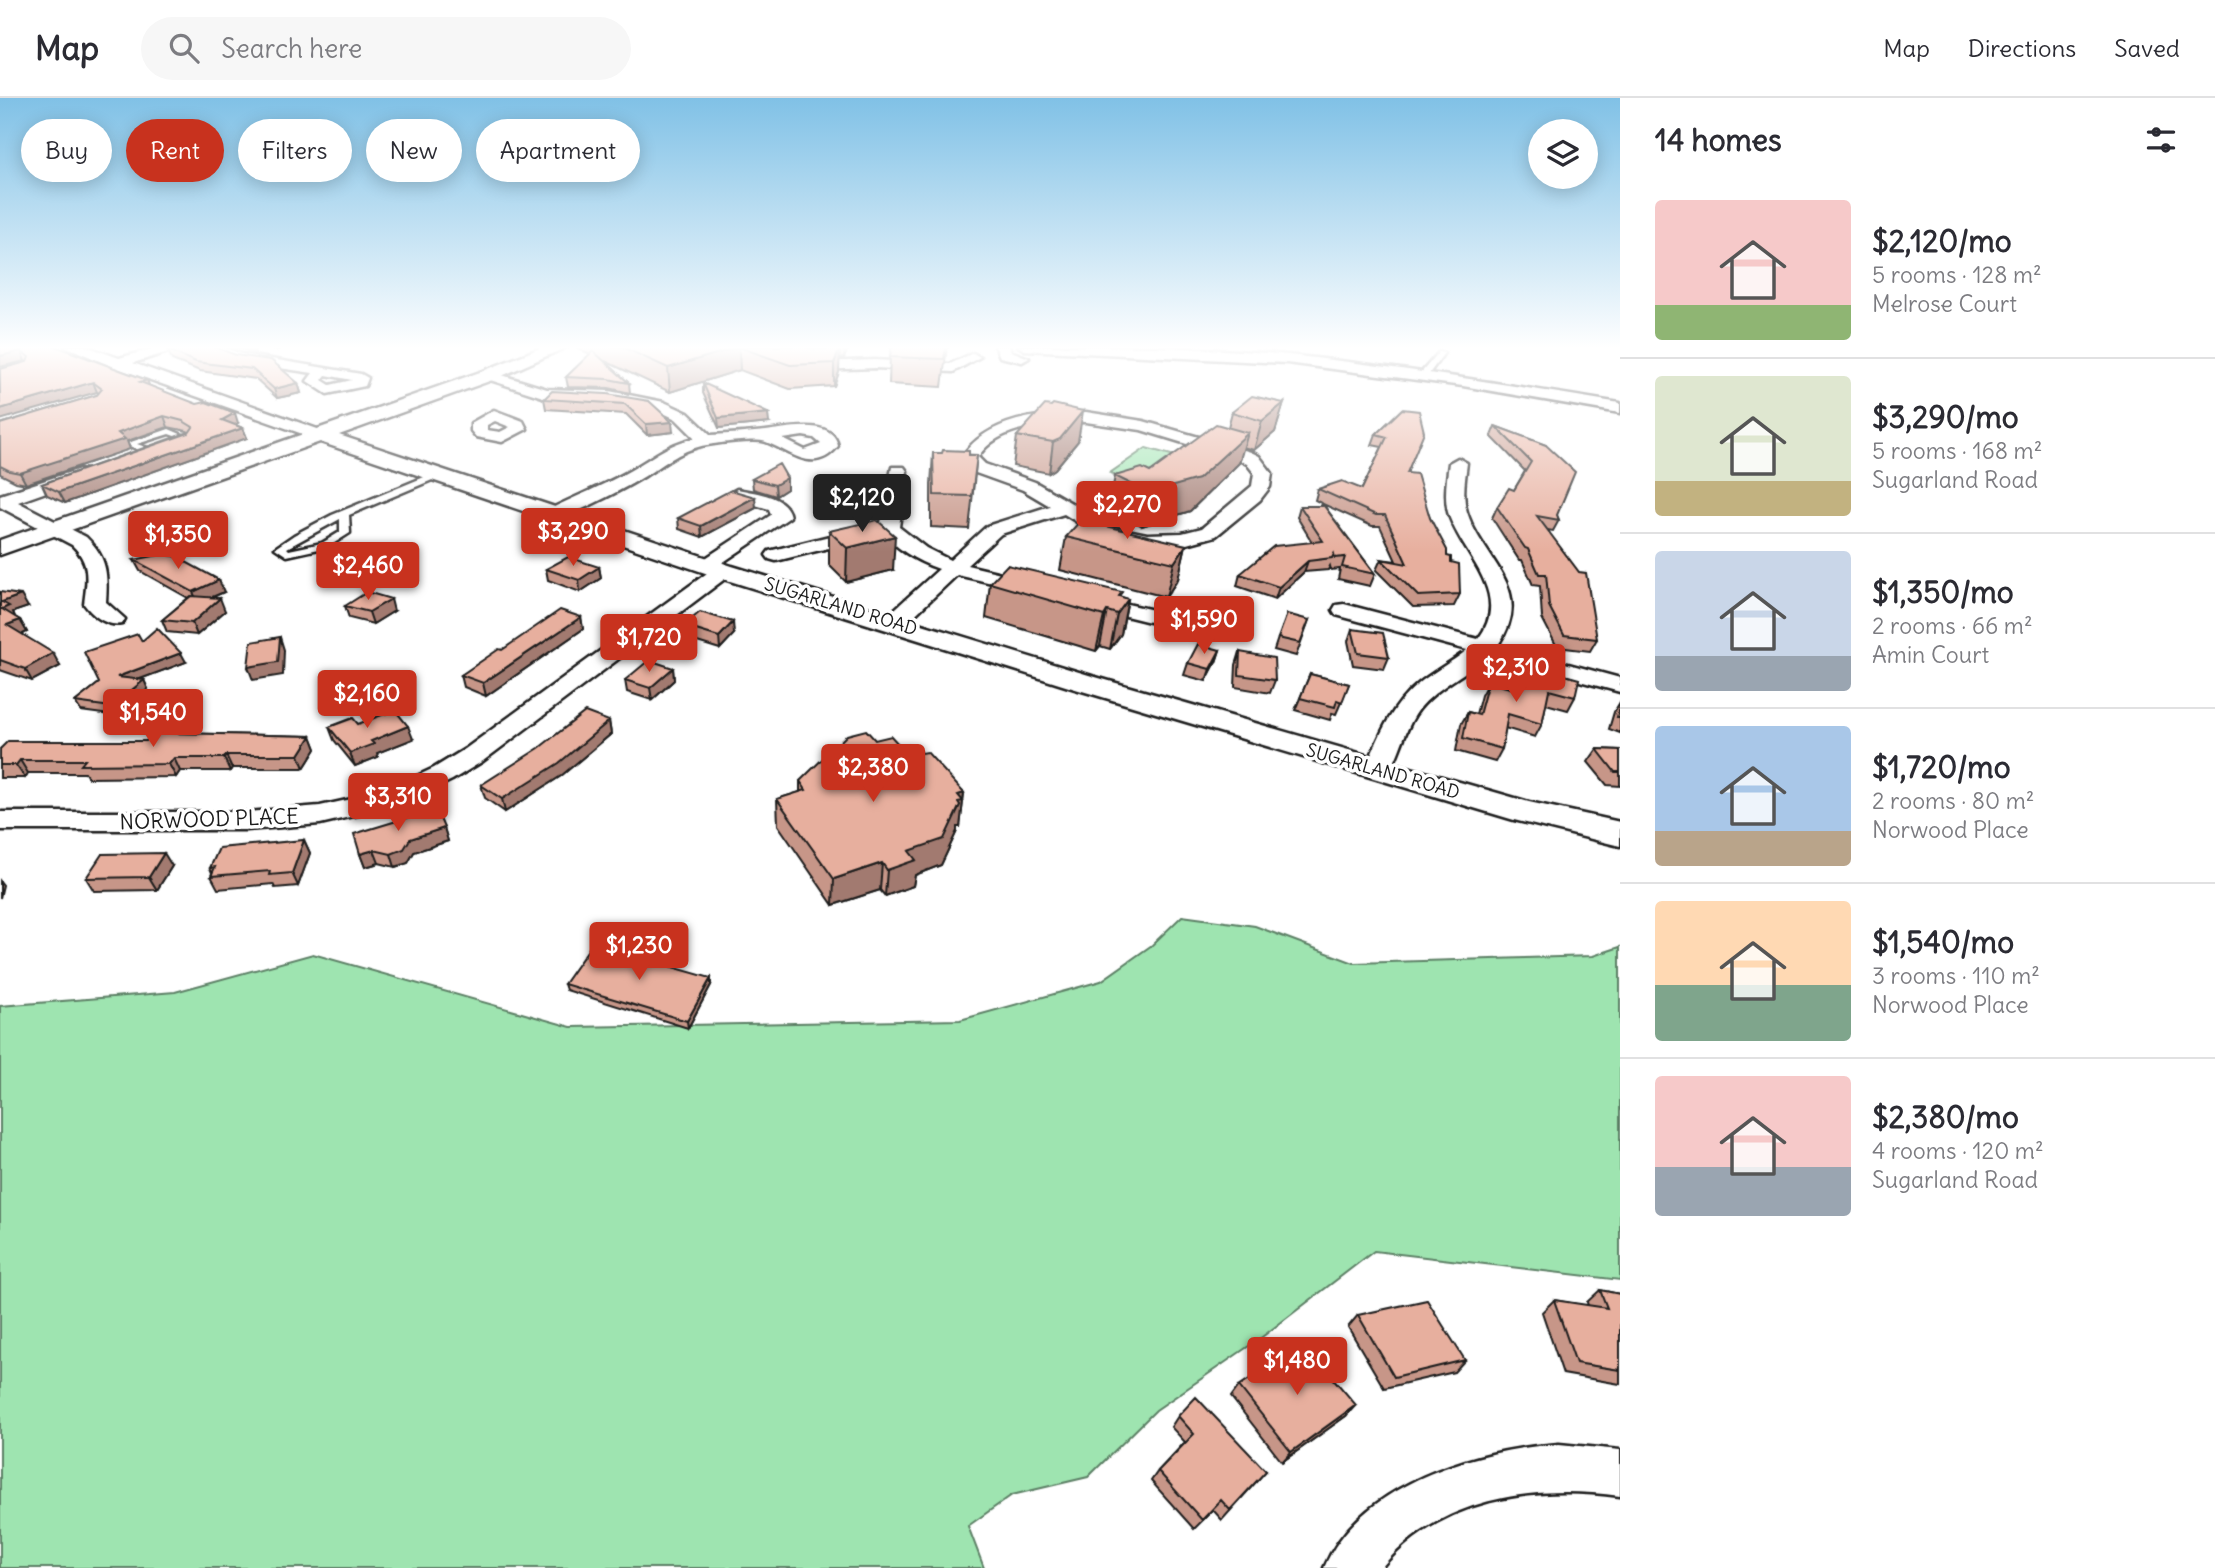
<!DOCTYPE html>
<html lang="en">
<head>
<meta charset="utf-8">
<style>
  :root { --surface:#fff; --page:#f7f7f7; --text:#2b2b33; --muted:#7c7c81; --line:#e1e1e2; --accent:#c8321e }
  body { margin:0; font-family:Delius,sans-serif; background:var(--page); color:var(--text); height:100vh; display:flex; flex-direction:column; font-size:26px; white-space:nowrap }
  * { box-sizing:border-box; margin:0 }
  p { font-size:23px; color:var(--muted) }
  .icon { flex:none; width:38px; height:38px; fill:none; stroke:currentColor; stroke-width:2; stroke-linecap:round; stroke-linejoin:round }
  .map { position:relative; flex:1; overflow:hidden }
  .sheet { display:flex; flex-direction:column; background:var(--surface); width:595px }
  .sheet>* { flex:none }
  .top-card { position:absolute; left:21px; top:21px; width:665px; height:63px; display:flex; gap:14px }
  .tools { position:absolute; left:1528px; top:21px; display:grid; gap:14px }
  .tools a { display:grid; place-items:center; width:70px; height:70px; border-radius:50%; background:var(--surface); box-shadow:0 4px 18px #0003; font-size:35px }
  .price { position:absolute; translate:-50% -60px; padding:0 16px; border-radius:7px; background:var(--accent); color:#fff; font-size:23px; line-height:46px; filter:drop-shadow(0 2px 4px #0008) }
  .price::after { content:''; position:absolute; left:50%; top:42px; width:21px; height:16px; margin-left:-10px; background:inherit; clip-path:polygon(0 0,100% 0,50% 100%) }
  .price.on { background:#222; color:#fff }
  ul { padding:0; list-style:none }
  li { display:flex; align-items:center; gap:21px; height:175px; padding:0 35px }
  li+li { border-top:2px solid var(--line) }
  li span { display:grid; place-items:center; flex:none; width:196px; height:140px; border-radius:7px; color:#555 }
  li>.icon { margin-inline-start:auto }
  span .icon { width:84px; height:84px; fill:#fffc; stroke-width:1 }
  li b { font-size:30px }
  h2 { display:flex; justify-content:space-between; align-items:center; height:84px; padding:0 35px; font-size:30px }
  .pill { padding:0 24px; border-radius:32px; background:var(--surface); box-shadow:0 4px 18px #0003; font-size:24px; line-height:63px }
  .pill.on { background:var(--accent); color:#fff }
  header { display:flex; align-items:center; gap:42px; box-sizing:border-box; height:98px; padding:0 35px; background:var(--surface); border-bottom:2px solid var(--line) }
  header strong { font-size:33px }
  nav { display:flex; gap:38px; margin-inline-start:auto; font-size:24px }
  .search { width:490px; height:63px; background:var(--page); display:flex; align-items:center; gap:18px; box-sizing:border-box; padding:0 24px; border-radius:38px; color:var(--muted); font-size:26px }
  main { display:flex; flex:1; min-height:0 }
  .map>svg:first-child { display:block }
  .green { fill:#9ee4b0; stroke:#5d8066; stroke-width:2 }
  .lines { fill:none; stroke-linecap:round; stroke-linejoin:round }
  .service-casing { stroke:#1c1c1c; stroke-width:5 }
  .minor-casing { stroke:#1c1c1c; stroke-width:5 }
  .tertiary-casing { stroke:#1c1c1c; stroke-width:5 }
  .service { fill:#fff; fill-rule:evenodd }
  .minor { fill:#fff; fill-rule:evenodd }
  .tertiary { fill:#fff; fill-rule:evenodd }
  .wall { fill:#c79688; stroke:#1c1c1c; stroke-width:2 }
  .shaded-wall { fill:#a27a6f; stroke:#1c1c1c; stroke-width:2 }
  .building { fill:#e7af9e; stroke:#1c1c1c; stroke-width:2 }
  .labels { text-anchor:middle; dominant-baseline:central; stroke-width:7; stroke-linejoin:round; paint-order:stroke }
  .far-street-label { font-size:18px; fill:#1c1c1c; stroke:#fff }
  .street-label { font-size:21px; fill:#1c1c1c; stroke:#fff }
</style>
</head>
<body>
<header>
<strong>Map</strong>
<div class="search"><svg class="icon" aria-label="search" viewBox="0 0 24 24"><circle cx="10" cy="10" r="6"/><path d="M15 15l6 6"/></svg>Search here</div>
<nav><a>Map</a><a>Directions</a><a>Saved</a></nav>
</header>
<main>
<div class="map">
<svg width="1620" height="1470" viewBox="0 0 1620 1470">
  <rect width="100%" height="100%" fill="#fff"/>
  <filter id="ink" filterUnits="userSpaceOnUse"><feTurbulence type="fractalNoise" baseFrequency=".0143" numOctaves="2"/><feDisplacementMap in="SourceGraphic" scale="14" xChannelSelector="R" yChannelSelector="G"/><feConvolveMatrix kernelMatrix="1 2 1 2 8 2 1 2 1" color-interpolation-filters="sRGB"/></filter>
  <g filter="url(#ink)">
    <path class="green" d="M1146,350L1182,360L1147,386L1110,375Z
      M1182,818L1255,828L1354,865L1593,858L1620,849V1182L1374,1153L1262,1239L1156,1312L1088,1379L1012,1397L968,1428L984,1470H0V908L175,894L313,856L571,929L960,922L1101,883L1152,847Z"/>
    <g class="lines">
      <g class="service-casing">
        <path id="service" d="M1439,254L1444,255L1426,280H1420V276Z
          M169,331L190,340L186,342L169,336L137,346L151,351V355L148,356L125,346Z
          M434,375L438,378L437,380L349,417L350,435L328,449L287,458L275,450L294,437L332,417ZM340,421V434L322,445L289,452L287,450Z"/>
      </g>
      <g class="minor-casing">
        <path id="minor" d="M65,248H86L119,260L163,248H187L133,265L326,334L328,337L320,342L314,340L111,268Z
          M197,248H219L242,256L361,276L368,280L365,288L327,296L307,283L313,275L240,264ZM326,277L352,282L330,287L322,282Z
          M738,248H759L816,264L875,262L950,266L973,255L980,259L953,274L875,270L816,272L777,264Z
          M995,248H1009L1011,253L1029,260L1022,264L1000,259Z
          M1018,248C1108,248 1200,248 1289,257C1400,269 1510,287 1620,305V315L1463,288L1287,265L1025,252Z
          M489,273L547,291L609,293L664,304L688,315L711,337C729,336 747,335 766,333C785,331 833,319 838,348C814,378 790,353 766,344C756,340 719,345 707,347C682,351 666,365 645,378C626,390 573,417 553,423L546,421L544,417L546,413C574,399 605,387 631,372C655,358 668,346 695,340L676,321L655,311L609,303L546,300L484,280L482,277ZM803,338L814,340L821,346L805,352L783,341Z
          M494,312L523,323L527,331L502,344L476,339L471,333V325ZM495,323L510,329L500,334L487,332V327Z
          M1086,314L1143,323L1251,354L1259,358L1272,375L1270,389L1260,402L1216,438L1183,447L1147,448L1100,438L1064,416L1001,436L967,467L1039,484L1042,488L1039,492L1032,494L957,477L902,529H886L883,524L886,519L939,471C916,463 894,450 880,430L892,369H904L907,373L899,429L926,450L950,462L987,428L1050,408L1023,392L973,374L961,360C987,319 1041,316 1086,314ZM1086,324L1141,332L1239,362L1247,366L1254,375L1252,388L1202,430L1182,435L1147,436L1113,429L1035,384L985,366L978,359C999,326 1051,325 1086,324Z
          M1458,360L1467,365C1465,381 1462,398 1467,414C1482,462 1537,491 1498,547L1620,580V594L1488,558C1464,578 1432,591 1415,617C1403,636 1399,659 1387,678L1378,680L1369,678L1365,672C1378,641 1390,609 1417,587C1432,574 1451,565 1467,552L1336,517L1333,512L1336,507L1344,506L1478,541C1514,495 1460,456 1448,414C1444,398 1447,381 1449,365Z
          M80,371L86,372L89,376L86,380L18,404L86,439C107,459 108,476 106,504L125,521L122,526C107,529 93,518 84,506C87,482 91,465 72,447L0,409V397Z
          M737,391C755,395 787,397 790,419L716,469H730L733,473L730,477L483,663L452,682L401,707L320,726L247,732H0V714H247L320,708L383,694L434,670L465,651L714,470L705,473L698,471L695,467L771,417L769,411L731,400L728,396Z
          M866,429L873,431L876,435L873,439L776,463L769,461L766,457L769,453Z
          M1088,497L1158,513L1161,518L1158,523L1150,524L1081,507L1077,503L1081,499Z
          M1559,1346L1620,1352V1398C1534,1386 1439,1399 1381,1470H1324C1359,1386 1476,1352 1559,1346Z"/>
      </g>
      <g class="tertiary-casing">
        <path id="tertiary" d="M545,248H569L495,281L339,337L732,468L1092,578L1529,704L1620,724V748L1514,722L1072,590L714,478L320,344L0,457V442L483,273Z"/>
      </g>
      <use href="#service" class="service"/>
      <use href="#minor" class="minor"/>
      <use href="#tertiary" class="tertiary"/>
    </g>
    <path class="wall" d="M0,248L150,288L238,325L235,327L243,330L247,340L65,405L47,397L42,386L189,334L187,333L168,329L127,343L130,351L26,386L16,384L0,376V326L97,297L99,295L27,264Z
      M184,248L298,285L301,295L277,300L256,281L200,273L172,262L168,252Z
      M229,248H252L255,255Z
      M258,248H286L277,252Z
      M574,248H849L844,260L839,261V274L834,288L790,291L740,272L670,294L605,263L629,285L630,295L609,290L568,289L566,279L590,256Z
      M892,248H947L942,289L889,286L890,259Z
      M703,285L769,325L719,330L703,295Z
      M607,296L673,334L647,337L626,316L546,311L544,301Z
      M1284,305L1275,334L1254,352L1243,349L1239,365L1190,413L1142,428L1109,409L1115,378L1150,374L1228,329L1232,314Z
      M1402,311L1408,375L1430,420L1447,458L1451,464L1460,496L1454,508L1413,509L1376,472L1381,461L1396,463L1380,428H1372L1323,406L1375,476L1370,488L1338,481L1340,471L1331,472L1330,468L1328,472L1304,474L1275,501L1237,488L1240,476L1312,444L1297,419L1300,408H1320L1321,405L1315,402L1318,391H1362L1382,349L1372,347L1376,336Z
      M1495,328L1546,347L1557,417L1559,422L1553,433L1548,432L1597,541L1590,553L1557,549L1542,520L1540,488L1533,487L1522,462H1519L1492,420L1497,409L1514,392L1525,373L1491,338Z
      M1017,338L1078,343L1055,371L1049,375L1013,368Z
      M933,355L977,357L969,431L931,429V386Z
      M787,380V391L776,398L753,391L752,381Z
      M756,410L702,439L679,431L678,420Z
      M829,433L893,472L846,484L829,467Z
      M1066,439L1186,447L1178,481L1166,499L1060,472Z
      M169,458L224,494L211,500L225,513L197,537L167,534L162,522L188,500L140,473L134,462Z
      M599,469L601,480L580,494L548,482L546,471Z
      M990,485L1121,499L1128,501L1121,536L1110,551L1100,548L1096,553L986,520Z
      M0,494L28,509L13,514L15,519L20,522L27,534L22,536L60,568L32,583L0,572Z
      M345,508L394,513L373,526L349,520Z
      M581,519L583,531L486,598L464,589L461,577Z
      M1309,522L1296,558L1274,552L1278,540Z
      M683,528L734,536L720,551L684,540Z
      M1352,531L1389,559L1384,571L1353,567L1348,543Z
      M142,543L186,564L140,581L144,582L148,591L117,618L81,613L75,604L99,585Z
      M1220,552L1216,564L1206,583L1184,577L1188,565Z
      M1240,554L1275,582L1270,595L1235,589L1236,567Z
      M1529,567L1575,599L1568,612L1546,606L1542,626L1535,639L1505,630L1502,651L1495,664L1456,653L1461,626L1468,614L1476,616L1481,597L1488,584L1507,590L1515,573L1524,576Z
      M673,570L674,582L652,602L627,594L625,582Z
      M1310,576L1349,586L1336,616L1332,615L1330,622L1295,612Z
      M1620,604V635L1609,631L1614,614Z
      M609,623L611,636L561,678L505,714L485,700L481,687Z
      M358,626L413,641L377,655L378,659L355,668L334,642L329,629Z
      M171,635L311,638L316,651L304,670H232L230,673H180L176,679L88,680L85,675H28L25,680H0V651L146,643Z
      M875,642L912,652L964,695L960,729H957V733L941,767L915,777L913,788L885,798L880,792L833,807L778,727L777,701L800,694V683Z
      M1597,651L1620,652V688L1607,687L1588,664Z
      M444,730L448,743L414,754L408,765L395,769L379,765L365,769L360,756Z
      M304,742L310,755L298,788L275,790L273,786L218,791L211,778L212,775L210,770Z
      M172,768L157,792L94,793L86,780Z
      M564,886L711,887L688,930L566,892Z
      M1600,1192L1620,1196V1286L1563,1276L1542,1214L1554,1202L1588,1208L1587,1204Z
      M1358,1217L1465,1262L1454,1274L1384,1290L1348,1229Z
      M1239,1288L1346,1318L1282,1364L1231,1299Z
      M1178,1318L1266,1373L1222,1422L1213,1412L1194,1431L1151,1383L1158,1373L1185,1344L1171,1329Z"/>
    <path class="shaded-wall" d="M276,248H286L277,252Z
      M845,248H849L844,260Z
      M739,249L740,272L670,294L668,270Z
      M840,251L839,274L834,288V265Z
      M21,253L25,263L0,269V258Z
      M147,282L151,292L140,284Z
      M93,284L97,294L0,322V311Z
      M298,285L301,295L277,300L274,291Z
      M1284,305L1275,334L1254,352L1262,323Z
      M1083,313L1078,343L1055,371L1049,375L1053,344Z
      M235,315L238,325L226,332L222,322Z
      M768,315L769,325L719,330L718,320Z
      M164,318L168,329L127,343L130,351L26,386L20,375L118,335Z
      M672,324L673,334L647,337L646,326Z
      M243,330L247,340L65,405L59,394Z
      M1248,335L1239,365L1190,413L1142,428L1149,395Z
      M787,380V391L776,398L775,387Z
      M755,399L756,410L702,439L701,428Z
      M895,438L893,472L846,484L847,450Z
      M1186,447L1178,481L1166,499L1174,465Z
      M1308,463L1304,474L1275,501L1279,489Z
      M599,469L601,480L580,494L579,482Z
      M219,482L224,494L198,505L193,494Z
      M21,497L28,509L13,514L16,521L2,511V504Z
      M220,500L225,513L197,537L192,525Z
      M391,501L394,513L373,526L369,514Z
      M1128,501L1121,536L1110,551L1117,516Z
      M1107,513L1100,548L1096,553L1104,518Z
      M581,519L583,531L486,598L483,585Z
      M20,522L27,534L14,540L7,527Z
      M733,524L734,536L720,551L719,539Z
      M280,539L284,552L283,577L253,582L248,569Z
      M1220,552L1216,564L1206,583L1210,571Z
      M53,555L60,568L32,583L25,571Z
      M181,555L186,564L121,588L117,579Z
      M673,570L674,582L652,602L650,590Z
      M144,582L148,591L117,618L111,609Z
      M609,623L611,636L561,678L505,714L502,701Z
      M408,628L413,641L377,655L378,659L355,668L350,655L371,643Z
      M311,638L316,651L304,670L299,657Z
      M226,657L232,670L230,673L224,660Z
      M174,660L180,673L176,679L169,666Z
      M20,662L28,675L25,680L16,667Z
      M964,695L960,729H957V733L941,767L915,777L913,788L885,798L887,772L909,753L958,697Z
      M444,730L448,743L414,754L408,765L395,769L391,756L410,741Z
      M304,742L310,755L298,788L292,775Z
      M374,752L379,765L365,769L360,756Z
      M164,755L172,768L157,792L149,779Z
      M882,765L880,792L833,807L834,781Z
      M0,783L3,787L0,800Z
      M711,880V887L688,930L687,923Z
      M1356,1307L1346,1318L1282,1364L1291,1354Z"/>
    <path class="building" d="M0,248H55L147,282L140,284L197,306L206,304L235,315L222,322L243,330L59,394L42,386L189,335L193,329L183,323L164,318L118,335L125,341L20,375L10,373L0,368V326L97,297L102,291L93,284L0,311V271L27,264L29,259L21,253L0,258Z
      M184,248H212L236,257L271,262L298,285L274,291L252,271L196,264L168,252Z
      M620,248H800L816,251H840L834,265L790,267L739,249L668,270Z
      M892,248H930L946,249L944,261L890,259Z
      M593,253L629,285L608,281L566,279Z
      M703,285L768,315L718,320Z
      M552,293L607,296L649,303L672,324L646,326L625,306L544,301Z
      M1252,298L1284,305L1262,323L1232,314Z
      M1053,306L1083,313L1060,341L1053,344L1017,338L1045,307L1051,308Z
      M1402,311L1419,313L1424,334L1407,375L1417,376L1430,420L1447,452V458L1451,459V464L1459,466L1460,496L1418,498L1381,461L1407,466L1385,417H1376L1318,391L1342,383L1362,391L1387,339L1376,336Z
      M1216,326L1248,335L1198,381L1149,395L1115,378L1142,370L1150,374Z
      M1495,328L1546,347L1575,374L1557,417L1559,422L1537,418L1579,474L1586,475L1597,541L1564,537L1549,508L1546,476H1539L1528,451L1525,450L1497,409L1509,390L1514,392L1531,364Z
      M943,352L969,353V357H977L972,398L934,397L933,355H942Z
      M779,366L787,380L775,387L752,381Z
      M731,392L755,399L701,428L678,420Z
      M1321,404L1375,476L1342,469L1345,459L1335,460L1334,456L1332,460L1308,463L1279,489L1240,476L1274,448L1323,443L1300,408H1322Z
      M877,422L895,438L847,450L829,433Z
      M1080,423H1085L1186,447L1174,465L1066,439Z
      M168,455V457L175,458L219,482L193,494L134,462Z
      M568,459L599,469L579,482L546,471Z
      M1007,467L1122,494L1119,498L1128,501L1117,516L1107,513L1104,518L990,485Z
      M0,494L21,497L2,504L9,508L2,511L20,522L7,527L53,555L25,571L0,562Z
      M367,494L391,501L369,514L345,508Z
      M191,498L220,500L192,525L162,522Z
      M560,512L581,519L483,585L461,577L499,551L502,552Z
      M700,514L733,524L719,539L683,528Z
      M1287,516L1309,522L1300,545L1278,540Z
      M157,530L181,555L117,579L144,582L111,609L75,604L99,585L84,554L138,536L142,543Z
      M1352,531L1383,535L1389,559L1358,555Z
      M280,539L278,564L248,569L251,544Z
      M1198,546L1220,552L1210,571L1188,565Z
      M1240,554L1274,560L1275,582L1239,577Z
      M649,562L673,570L650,590L625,582Z
      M1529,567L1579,581L1575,599L1549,592L1542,626L1508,616L1502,651L1463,640L1468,614L1479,617L1488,584L1510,590L1515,573L1539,579Z
      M1310,576L1349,586L1342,604L1337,602L1335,609L1300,600Z
      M1620,608V619H1617Z
      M395,612L408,628L371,643L374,646L350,655L329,629L353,620L358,626Z
      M585,614L609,623L559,665L502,701L481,687L539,650Z
      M159,631H167L171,635L311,638L299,657H226L224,660H174L169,666L81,667L85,662H20L16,667H0V651L8,643H146Z
      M866,632L875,642L891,638L901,649L908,647L912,652L917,650L922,655L927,654L964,695L958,697L963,703L958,704L960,707L944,741L909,753L916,762L887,772L882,765L834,781L777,701L806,692L800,683L847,637Z
      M1597,651L1620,652V674H1615Z
      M436,711L444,730L410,741L404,751L391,756L374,752L360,756L354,736Z
      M304,742L292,775L269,777L270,773L211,778L215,769L210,770L219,750Z
      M164,755L149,779L86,780L102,756Z
      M592,846L711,880L687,923L564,886Z
      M1600,1192L1620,1196V1272L1576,1265L1554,1202L1607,1210Z
      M1427,1202L1465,1262L1394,1279L1358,1217Z
      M1303,1245L1356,1307L1291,1354L1239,1288Z
      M1196,1299L1266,1373L1230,1412L1221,1402L1202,1422L1158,1373L1194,1336L1178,1318Z"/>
  </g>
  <linearGradient id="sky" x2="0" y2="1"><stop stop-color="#80c1e6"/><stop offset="0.55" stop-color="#fff"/><stop offset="1" stop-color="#fff" stop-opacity="0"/></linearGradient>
  <rect width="1620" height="454" fill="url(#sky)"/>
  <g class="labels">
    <g class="far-street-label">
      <text transform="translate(841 508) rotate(17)">SUGARLAND ROAD</text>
      <text transform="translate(1383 673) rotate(16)">SUGARLAND ROAD</text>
    </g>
    <g class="street-label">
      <text transform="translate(209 721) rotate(-2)">NORWOOD PLACE</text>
    </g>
  </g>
</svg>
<div class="tools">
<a><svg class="icon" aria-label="layers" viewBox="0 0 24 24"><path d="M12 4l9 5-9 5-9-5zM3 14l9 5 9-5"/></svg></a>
</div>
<b class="price on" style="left:862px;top:436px">$2,120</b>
<b class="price" style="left:1127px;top:443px">$2,270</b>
<b class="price" style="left:573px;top:470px">$3,290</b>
<b class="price" style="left:178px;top:473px">$1,350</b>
<b class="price" style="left:368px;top:504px">$2,460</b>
<b class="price" style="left:1204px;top:558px">$1,590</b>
<b class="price" style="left:649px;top:576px">$1,720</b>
<b class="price" style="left:1516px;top:606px">$2,310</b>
<b class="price" style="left:367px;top:632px">$2,160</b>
<b class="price" style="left:153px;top:651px">$1,540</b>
<b class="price" style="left:873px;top:706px">$2,380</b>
<b class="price" style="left:398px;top:735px">$3,310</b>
<b class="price" style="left:639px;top:884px">$1,230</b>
<b class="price" style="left:1297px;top:1299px">$1,480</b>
<div class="top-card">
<a class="pill">Buy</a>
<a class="pill on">Rent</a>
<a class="pill">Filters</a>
<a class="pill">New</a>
<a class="pill">Apartment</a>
</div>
</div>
<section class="sheet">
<h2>14 homes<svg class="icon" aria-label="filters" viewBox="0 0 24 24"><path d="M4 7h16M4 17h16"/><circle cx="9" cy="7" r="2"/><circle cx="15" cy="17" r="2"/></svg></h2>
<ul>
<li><span style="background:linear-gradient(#f6c9c9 75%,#8fb573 0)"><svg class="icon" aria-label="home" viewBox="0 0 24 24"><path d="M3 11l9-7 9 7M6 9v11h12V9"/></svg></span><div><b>$2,120/mo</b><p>5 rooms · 128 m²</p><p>Melrose Court</p></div></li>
<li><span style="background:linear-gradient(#dfe7d0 75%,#c2b280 0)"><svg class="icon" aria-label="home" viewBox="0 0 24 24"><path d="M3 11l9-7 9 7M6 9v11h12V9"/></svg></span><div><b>$3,290/mo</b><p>5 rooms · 168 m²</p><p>Sugarland Road</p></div></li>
<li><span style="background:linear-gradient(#c9d6e8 75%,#9aa5b1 0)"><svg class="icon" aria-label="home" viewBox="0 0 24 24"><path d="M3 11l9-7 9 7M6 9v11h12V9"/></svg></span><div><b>$1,350/mo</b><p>2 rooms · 66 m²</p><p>Amin Court</p></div></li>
<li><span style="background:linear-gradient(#a9c7e8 75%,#b9a48a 0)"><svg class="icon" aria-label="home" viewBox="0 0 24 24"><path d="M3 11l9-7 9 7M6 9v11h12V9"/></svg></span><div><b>$1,720/mo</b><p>2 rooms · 80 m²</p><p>Norwood Place</p></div></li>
<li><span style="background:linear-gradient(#ffd9b3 60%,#7fa58c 0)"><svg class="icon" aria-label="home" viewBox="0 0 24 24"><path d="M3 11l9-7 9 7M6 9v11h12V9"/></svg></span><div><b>$1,540/mo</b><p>3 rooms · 110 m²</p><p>Norwood Place</p></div></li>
<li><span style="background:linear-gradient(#f6c9c9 65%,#9aa5b1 0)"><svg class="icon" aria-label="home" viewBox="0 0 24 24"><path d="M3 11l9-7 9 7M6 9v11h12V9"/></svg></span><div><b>$2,380/mo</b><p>4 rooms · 120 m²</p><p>Sugarland Road</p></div></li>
</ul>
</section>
</main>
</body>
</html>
